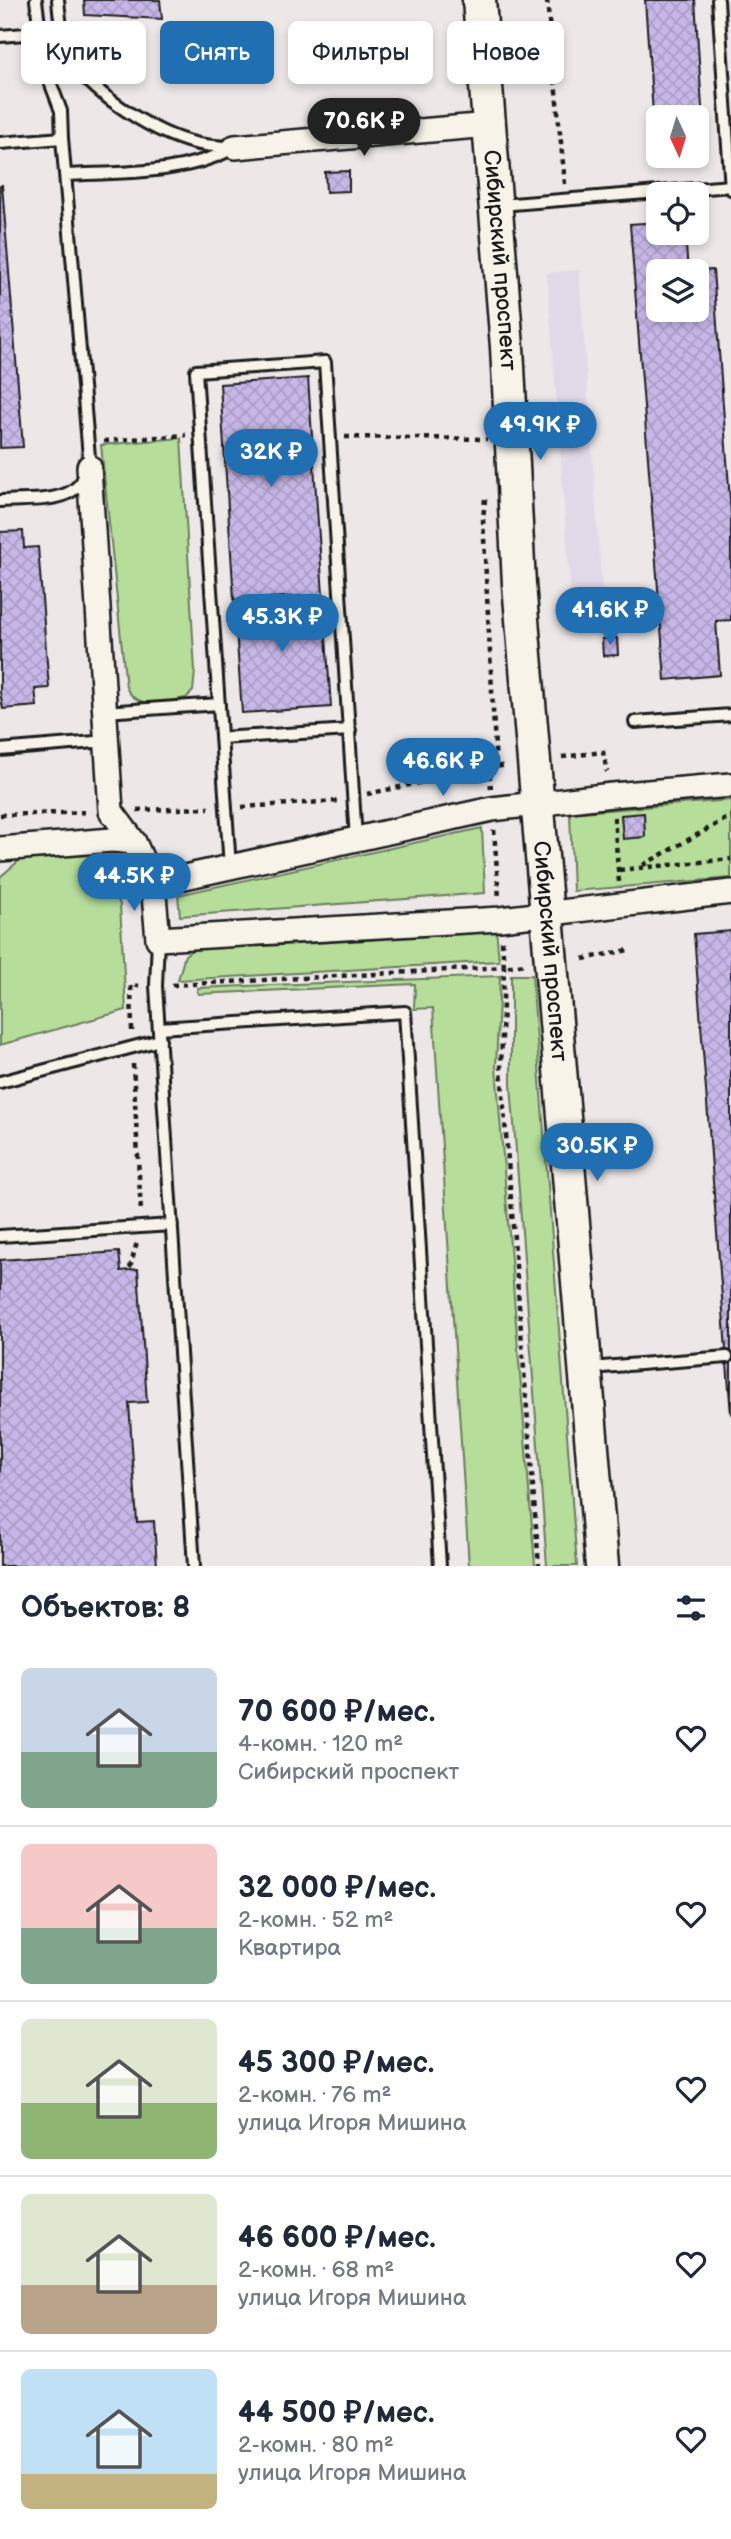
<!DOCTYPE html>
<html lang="ru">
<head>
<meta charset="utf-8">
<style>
  :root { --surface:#fff; --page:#f2f2f3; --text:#1f2937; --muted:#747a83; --line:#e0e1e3; --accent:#1f6fb2 }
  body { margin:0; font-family:"Balsamiq Sans",sans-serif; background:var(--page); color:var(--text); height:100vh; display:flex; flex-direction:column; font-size:26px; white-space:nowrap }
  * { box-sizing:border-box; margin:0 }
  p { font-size:23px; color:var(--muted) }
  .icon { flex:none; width:38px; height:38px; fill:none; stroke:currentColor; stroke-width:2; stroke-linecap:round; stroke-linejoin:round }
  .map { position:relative; height:1566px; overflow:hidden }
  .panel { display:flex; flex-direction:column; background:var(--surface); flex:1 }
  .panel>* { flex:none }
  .guide { position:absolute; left:21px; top:21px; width:690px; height:63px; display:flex; gap:14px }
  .needle { width:46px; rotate:176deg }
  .fabs { position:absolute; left:646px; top:105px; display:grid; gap:14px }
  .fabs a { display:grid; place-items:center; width:63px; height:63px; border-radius:10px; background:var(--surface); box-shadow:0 4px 10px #0003; font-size:35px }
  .price { position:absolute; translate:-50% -60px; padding:0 16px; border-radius:24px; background:var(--accent); color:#fff; font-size:23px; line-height:46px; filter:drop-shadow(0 2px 4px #0008) }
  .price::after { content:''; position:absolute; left:50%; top:42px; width:21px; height:16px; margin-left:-10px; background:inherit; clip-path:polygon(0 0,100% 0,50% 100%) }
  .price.on { background:#222; color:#fff }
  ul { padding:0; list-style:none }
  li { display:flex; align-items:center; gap:21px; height:175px; padding:0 21px }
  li+li { border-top:2px solid var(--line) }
  li span { display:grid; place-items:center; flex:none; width:196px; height:140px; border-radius:10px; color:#555 }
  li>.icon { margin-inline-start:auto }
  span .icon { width:84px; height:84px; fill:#fffc; stroke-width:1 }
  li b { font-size:30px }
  h2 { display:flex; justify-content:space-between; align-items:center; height:84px; padding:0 21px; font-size:30px }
  .chip { padding:0 24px; border-radius:10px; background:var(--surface); box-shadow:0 4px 10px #0003; font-size:24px; line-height:63px }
  .chip.on { background:var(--accent); color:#fff }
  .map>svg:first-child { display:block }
  .built { fill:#e2d9e8 }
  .grass { fill:#b6de9a; stroke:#697d5b; stroke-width:2 }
  .building { fill:url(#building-cross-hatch); stroke:#1c1c1c; stroke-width:2 }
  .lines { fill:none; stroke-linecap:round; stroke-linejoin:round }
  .lane-casing { stroke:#1c1c1c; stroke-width:16 }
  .street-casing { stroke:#1c1c1c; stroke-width:28 }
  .secondary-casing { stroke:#1c1c1c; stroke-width:37 }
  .path { stroke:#1c1c1c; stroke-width:4.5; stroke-dasharray:5 5; stroke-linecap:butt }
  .lane { stroke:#f7f3e8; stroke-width:10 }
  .street { stroke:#f7f3e8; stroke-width:23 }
  .secondary { stroke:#f7f3e8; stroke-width:32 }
  .labels { text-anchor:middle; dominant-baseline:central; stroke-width:7; stroke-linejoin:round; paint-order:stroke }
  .street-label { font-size:23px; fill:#1c1c1c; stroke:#f7f3e8 }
</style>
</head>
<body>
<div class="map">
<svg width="731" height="1566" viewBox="0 0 731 1566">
  <defs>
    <pattern id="building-cross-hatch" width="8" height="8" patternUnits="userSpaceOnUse" patternTransform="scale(1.75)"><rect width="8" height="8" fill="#c7b7e8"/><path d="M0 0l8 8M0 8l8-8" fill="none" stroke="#aa9dc6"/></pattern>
  </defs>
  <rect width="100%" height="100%" fill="#ede7e8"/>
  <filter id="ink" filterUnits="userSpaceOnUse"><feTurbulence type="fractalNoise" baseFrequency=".0143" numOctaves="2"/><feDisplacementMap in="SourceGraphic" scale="14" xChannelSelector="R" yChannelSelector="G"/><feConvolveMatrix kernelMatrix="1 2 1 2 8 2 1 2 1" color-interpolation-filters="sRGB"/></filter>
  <g filter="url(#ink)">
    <path class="built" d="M579,270L604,623L573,626L547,273Z"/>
    <path class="grass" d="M181,438L195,671L193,691L186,698C165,702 137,711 126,687L101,445Z
      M731,800V878L573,891L570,813Z
      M482,828L485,893L180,916L178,895Z
      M78,848L104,862L120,905L126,1010L0,1045V877L28,853Z
      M496,928L499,961L178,980L185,955L198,946Z
      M511,975H532L577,1566H547L511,1084Z
      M500,976L496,1067L535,1566H469L433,1008L414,1009L415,984L198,994L197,988Z"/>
    <path class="building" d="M84,0H160L162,19L85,15Z
      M645,0H695L705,153H696V117H658V156H663H656Z
      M349,171V191L326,192L325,172Z
      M2,185L23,447L0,448V186Z
      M658,222V233H685L688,271H658V310H696V271H693L713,270L731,514V620L716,621L720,675L665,680L630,224Z
      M308,378L323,595L234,600L220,384Z
      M23,531L24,548L38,547L49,688L35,689L37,706L3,709L0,692V532Z
      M323,595L331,707L242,713L234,600Z
      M617,638L618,655L603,656L602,639Z
      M644,813L645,837L623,839L621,815Z
      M731,931V1415L694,934Z
      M119,1252L121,1271L138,1269L147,1402L129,1403L137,1522L154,1521L157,1566H0V1260Z"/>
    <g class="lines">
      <g class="lane-casing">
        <path id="lane" d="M36,0L44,66L61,111L62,138
          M58,0C60,20 61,39 71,58C88,91 150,130 187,141C203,146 218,147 235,147
          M718,0L731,189
          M0,36L38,33
          M0,143L62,138L89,457C87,507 38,498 0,501
          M66,175C122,172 181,175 232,149
          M500,205L731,186
          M105,712L219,704
          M635,722L731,715
          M221,738L350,730
          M0,750L107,741
          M230,867L196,371L325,362L356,839
          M158,939L156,986L194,1566
          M159,1028L405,1012L440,1566
          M0,1082L160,1040
          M0,1236L172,1225
          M590,1368L727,1357"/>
      </g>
      <g class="street-casing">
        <path id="street" d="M235,147L489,125
          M89,467L111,811L134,842
          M0,849L112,840L134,842L153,884L158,939L500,919L731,892
          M153,884L492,809L612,795L731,785"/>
      </g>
      <g class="secondary-casing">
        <g id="secondary">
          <path id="s1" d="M479,0L507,347L519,584L602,1566"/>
        </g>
      </g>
      <path class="path" d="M547,0L565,184
        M345,437L487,439
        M104,441L186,435
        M485,499L483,519L496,767
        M562,757L603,752L607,772
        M491,789L489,768L507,765
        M367,794L489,768
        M242,807L338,801
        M137,810L209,808
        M0,815L90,812
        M614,817L619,882
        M494,830L499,898
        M643,865L731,816
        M619,870L731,859
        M502,941L504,967L525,964
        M583,959L629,950
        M172,985L504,967L501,1069L539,1566
        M132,1031L131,985L139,986
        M133,1064L141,1213
        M130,1268L137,1242"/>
      <use href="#lane" class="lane"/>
      <use href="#street" class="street"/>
      <use href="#secondary" class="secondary"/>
    </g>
  </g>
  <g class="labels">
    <g class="street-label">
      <text stroke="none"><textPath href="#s1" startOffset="261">Сибирский проспект</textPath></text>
      <text stroke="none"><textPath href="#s1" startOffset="954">Сибирский проспект</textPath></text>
    </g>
  </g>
</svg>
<div class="fabs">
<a><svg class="needle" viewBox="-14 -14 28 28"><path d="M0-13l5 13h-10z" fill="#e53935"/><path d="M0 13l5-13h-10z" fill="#747a83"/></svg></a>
<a><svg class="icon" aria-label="locate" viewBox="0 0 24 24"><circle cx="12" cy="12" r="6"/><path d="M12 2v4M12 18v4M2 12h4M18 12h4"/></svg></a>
<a><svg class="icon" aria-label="layers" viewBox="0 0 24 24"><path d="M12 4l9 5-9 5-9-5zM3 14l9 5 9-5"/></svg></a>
</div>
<b class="price on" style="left:364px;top:158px">70.6K ₽</b>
<b class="price" style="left:540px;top:462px">49.9K ₽</b>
<b class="price" style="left:271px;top:489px">32K ₽</b>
<b class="price" style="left:610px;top:647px">41.6K ₽</b>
<b class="price" style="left:282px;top:654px">45.3K ₽</b>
<b class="price" style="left:443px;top:798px">46.6K ₽</b>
<b class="price" style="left:134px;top:913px">44.5K ₽</b>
<b class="price" style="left:597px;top:1183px">30.5K ₽</b>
<div class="guide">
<a class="chip">Купить</a>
<a class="chip on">Снять</a>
<a class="chip">Фильтры</a>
<a class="chip">Новое</a>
</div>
</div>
<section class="panel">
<h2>Объектов: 8<svg class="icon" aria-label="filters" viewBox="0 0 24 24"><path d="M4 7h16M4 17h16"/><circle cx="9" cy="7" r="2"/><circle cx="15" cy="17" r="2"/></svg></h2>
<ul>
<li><span style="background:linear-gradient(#c9d6e8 60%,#7fa58c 0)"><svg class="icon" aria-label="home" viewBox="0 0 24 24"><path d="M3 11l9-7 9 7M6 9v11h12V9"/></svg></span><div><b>70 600 ₽/мес.</b><p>4-комн. · 120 m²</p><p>Сибирский проспект</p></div><svg class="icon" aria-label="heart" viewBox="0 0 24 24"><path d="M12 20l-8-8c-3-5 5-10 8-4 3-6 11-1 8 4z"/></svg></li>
<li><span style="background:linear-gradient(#f6c9c9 60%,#7fa58c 0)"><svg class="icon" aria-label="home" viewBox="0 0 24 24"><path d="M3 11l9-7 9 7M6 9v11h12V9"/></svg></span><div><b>32 000 ₽/мес.</b><p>2-комн. · 52 m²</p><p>Квартира</p></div><svg class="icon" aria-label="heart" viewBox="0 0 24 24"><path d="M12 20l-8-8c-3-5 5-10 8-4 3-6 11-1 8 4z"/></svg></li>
<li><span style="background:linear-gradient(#dfe7d0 60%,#8fb573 0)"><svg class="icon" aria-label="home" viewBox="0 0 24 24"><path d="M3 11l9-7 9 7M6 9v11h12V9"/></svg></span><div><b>45 300 ₽/мес.</b><p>2-комн. · 76 m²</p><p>улица Игоря Мишина</p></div><svg class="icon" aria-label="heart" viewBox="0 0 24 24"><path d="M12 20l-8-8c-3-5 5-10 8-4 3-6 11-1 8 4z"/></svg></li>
<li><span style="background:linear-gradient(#dfe7d0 65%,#b9a48a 0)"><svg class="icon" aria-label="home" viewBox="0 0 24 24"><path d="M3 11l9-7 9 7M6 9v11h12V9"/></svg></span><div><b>46 600 ₽/мес.</b><p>2-комн. · 68 m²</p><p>улица Игоря Мишина</p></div><svg class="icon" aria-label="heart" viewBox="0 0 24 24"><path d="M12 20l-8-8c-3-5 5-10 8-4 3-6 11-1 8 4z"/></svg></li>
<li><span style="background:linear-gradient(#bfe0f5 75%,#c2b280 0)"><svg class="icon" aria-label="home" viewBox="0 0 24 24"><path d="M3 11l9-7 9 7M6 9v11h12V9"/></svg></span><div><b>44 500 ₽/мес.</b><p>2-комн. · 80 m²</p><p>улица Игоря Мишина</p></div><svg class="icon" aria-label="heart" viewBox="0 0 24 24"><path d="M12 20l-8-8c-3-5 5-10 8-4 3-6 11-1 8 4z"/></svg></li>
</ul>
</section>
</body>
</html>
